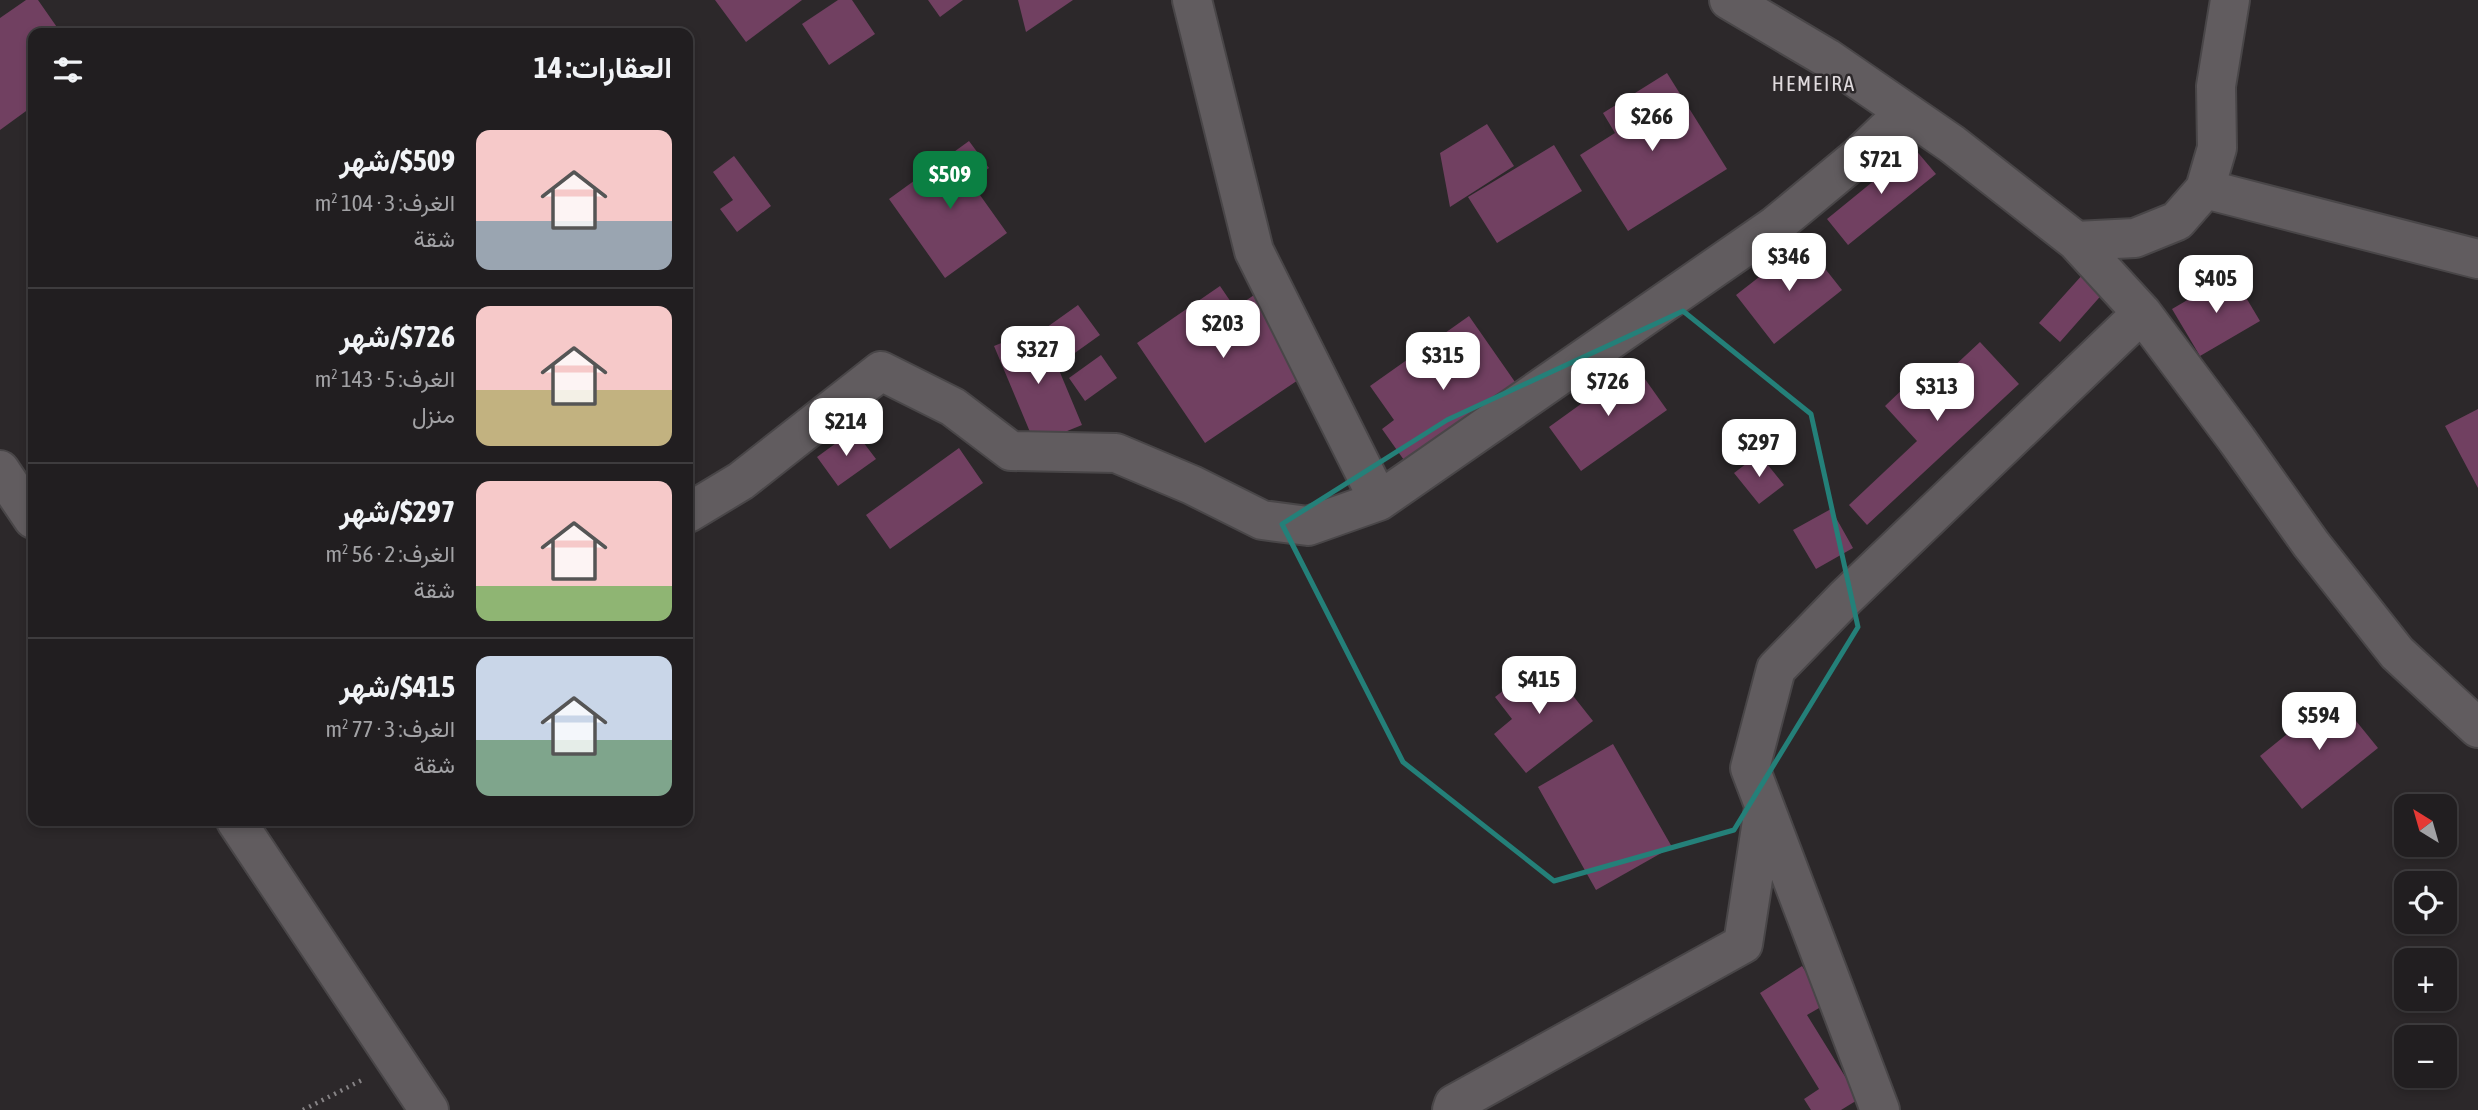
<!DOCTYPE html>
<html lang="ar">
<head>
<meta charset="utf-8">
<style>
  :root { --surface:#211e20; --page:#292729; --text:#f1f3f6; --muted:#a2a2a5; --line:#3e3c3e; --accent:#0b8043 }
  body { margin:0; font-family:"Asap Condensed",Vazirmatn,sans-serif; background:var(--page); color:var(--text); direction:rtl; height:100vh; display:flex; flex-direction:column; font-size:26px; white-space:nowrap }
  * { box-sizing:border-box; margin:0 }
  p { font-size:23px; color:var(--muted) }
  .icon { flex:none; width:38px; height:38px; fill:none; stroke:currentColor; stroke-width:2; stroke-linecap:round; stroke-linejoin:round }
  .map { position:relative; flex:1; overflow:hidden; direction:ltr }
  .drawer { position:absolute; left:28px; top:28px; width:665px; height:798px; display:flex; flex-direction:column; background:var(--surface); border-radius:14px; box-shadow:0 4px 10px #0003,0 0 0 2px var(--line); direction:rtl }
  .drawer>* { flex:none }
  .needle { width:46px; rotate:323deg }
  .buttons { position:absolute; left:2394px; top:794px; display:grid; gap:14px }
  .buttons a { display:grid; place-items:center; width:63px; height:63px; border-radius:14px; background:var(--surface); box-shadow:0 4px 10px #0003,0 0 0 2px var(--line); font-size:35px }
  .price { position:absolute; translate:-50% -60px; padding:0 16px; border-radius:14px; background:#fff; color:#222; font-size:23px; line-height:46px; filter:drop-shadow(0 2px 4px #0008) }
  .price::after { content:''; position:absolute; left:50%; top:42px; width:21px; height:16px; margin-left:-10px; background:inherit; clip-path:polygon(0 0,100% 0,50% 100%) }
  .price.active { background:var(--accent); color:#fff }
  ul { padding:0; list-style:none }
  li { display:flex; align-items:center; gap:21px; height:175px; padding:0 21px }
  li+li { border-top:2px solid var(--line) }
  li span { display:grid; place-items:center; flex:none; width:196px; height:140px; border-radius:14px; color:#555 }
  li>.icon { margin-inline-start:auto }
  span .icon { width:84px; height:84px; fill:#fffc; stroke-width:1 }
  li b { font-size:30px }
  h2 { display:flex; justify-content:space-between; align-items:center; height:84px; padding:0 21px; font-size:30px }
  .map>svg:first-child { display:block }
  .building { fill:#714061 }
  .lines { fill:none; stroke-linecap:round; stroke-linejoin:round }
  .minor-casing { stroke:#494648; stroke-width:42 }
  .path { stroke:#868385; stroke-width:4.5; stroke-dasharray:2 5; stroke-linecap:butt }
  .minor { stroke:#615c5f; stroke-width:38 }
  .marked { fill:none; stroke:#248079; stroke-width:5; stroke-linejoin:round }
  .labels { text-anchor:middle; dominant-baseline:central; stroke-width:5; stroke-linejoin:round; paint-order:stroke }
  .quarter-label { font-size:21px; letter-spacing:2px; fill:#e0dbde; stroke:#2c282a }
</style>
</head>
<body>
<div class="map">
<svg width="2478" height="1110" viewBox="0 0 2478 1110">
  <rect width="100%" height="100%" fill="#2c282a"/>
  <path class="building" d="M26,0H38L61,33H33V106L0,130V18Z
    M715,0H802L746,42Z
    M838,0H852L875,34L829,65L802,24Z
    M928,0H963L940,17Z
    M1018,0H1073L1026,32Z
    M1667,73L1727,169L1628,231L1580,155L1615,133L1603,113Z
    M1487,124L1514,166L1450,207L1440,153Z
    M969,141L989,168L970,181L1007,233L945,278L889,199Z
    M1554,145L1582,191L1497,243L1468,197Z
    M1914,148L1936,174L1848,245L1827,219Z
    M734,156L771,206L737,232L720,209L733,200L713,172Z
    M1804,242L1842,290L1774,344L1736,295Z
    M2084,273L2105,291L2060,342L2039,323Z
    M2232,274L2260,321L2200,356L2172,309Z
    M1220,286L1235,308L1257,293L1310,372L1205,443L1137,343Z
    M1078,305L1100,335L1065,360L1043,330Z
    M1469,316L1522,392L1411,470L1382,429L1394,420L1370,386Z
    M1041,327L1082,425L1035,444L994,346Z
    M1980,342L2019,384L1867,525L1849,505L1917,441L1885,406L1908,384L1921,397Z
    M1101,355L1117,378L1085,401L1069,378Z
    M1635,365L1667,410L1581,471L1549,427Z
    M2478,409V488L2445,426Z
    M854,430L876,459L838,486L817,457Z
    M959,448L983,483L890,549L866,515Z
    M1759,454L1784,485L1759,504L1734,473Z
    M1831,509L1853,548L1816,569L1793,530Z
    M1544,659L1593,721L1526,773L1494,734L1512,719L1495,697Z
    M2335,695L2378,748L2302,809L2260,756Z
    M1613,744L1672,847L1596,890L1538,787Z
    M1802,966L1826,1004L1807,1015L1859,1099L1841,1110H1811L1804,1099L1819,1089L1760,993Z"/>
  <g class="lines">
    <g class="minor-casing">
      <path id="minor" d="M1192,0L1254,251L1379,501
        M1729,0L1827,58L1952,144L2076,241L2142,313L2237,440L2311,544L2397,653L2478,728
        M2205,189L2478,259
        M2076,241L2135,238L2177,221L2205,189L2217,148L2216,86L2230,0
        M0,470L33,519
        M688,513L741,481L881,371L953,407L1011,451L1116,453L1192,485L1262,520L1308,526L1379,501L1776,225L1858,157L1905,112
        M236,821L429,1110
        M1452,1110L1454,1104L1743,944L1764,808
        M1880,1110L1750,768L1776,669L1845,598L2142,313"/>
    </g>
    <path class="path" d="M303,1110L362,1080"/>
    <use href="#minor" class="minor"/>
  </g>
  <path class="marked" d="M1683,311L1811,414L1858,627L1734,830L1554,881L1403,762L1282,524L1447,420Z"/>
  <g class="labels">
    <g class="quarter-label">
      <text x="1814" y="83">HEMEIRA</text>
    </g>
  </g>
</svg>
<div class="buttons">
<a><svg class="needle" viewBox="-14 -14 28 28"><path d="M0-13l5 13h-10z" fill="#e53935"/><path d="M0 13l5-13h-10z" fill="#a2a2a5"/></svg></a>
<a><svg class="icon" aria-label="locate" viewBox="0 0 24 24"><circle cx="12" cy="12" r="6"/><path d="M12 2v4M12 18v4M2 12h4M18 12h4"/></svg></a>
<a>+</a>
<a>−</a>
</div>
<b class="price" style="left:1652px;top:153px">$266</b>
<b class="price" style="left:1881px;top:196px">$721</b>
<b class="price active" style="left:950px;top:211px">$509</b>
<b class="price" style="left:1789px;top:293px">$346</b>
<b class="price" style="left:2216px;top:315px">$405</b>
<b class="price" style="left:1223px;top:360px">$203</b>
<b class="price" style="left:1038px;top:386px">$327</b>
<b class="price" style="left:1443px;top:392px">$315</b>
<b class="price" style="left:1608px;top:418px">$726</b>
<b class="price" style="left:1937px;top:423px">$313</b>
<b class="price" style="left:846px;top:458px">$214</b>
<b class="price" style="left:1759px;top:479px">$297</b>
<b class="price" style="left:1539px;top:716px">$415</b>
<b class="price" style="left:2319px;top:752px">$594</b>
<section class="drawer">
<h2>العقارات: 14<svg class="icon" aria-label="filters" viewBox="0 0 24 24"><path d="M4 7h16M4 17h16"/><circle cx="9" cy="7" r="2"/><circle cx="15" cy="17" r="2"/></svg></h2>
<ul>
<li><span style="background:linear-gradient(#f6c9c9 65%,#9aa5b1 0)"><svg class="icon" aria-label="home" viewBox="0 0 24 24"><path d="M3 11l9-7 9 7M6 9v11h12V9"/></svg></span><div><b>$509/شهر</b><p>الغرف: 3 · 104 m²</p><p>شقة</p></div></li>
<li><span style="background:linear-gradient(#f6c9c9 60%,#c2b280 0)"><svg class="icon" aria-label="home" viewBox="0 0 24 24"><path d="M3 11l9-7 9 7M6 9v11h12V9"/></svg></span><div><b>$726/شهر</b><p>الغرف: 5 · 143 m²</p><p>منزل</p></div></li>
<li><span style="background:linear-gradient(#f6c9c9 75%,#8fb573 0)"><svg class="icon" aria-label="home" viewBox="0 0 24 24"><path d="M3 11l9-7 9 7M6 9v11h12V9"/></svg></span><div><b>$297/شهر</b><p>الغرف: 2 · 56 m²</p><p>شقة</p></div></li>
<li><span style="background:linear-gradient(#c9d6e8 60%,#7fa58c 0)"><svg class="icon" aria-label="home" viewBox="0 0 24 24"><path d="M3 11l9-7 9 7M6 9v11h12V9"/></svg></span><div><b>$415/شهر</b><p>الغرف: 3 · 77 m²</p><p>شقة</p></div></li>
</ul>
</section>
</div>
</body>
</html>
